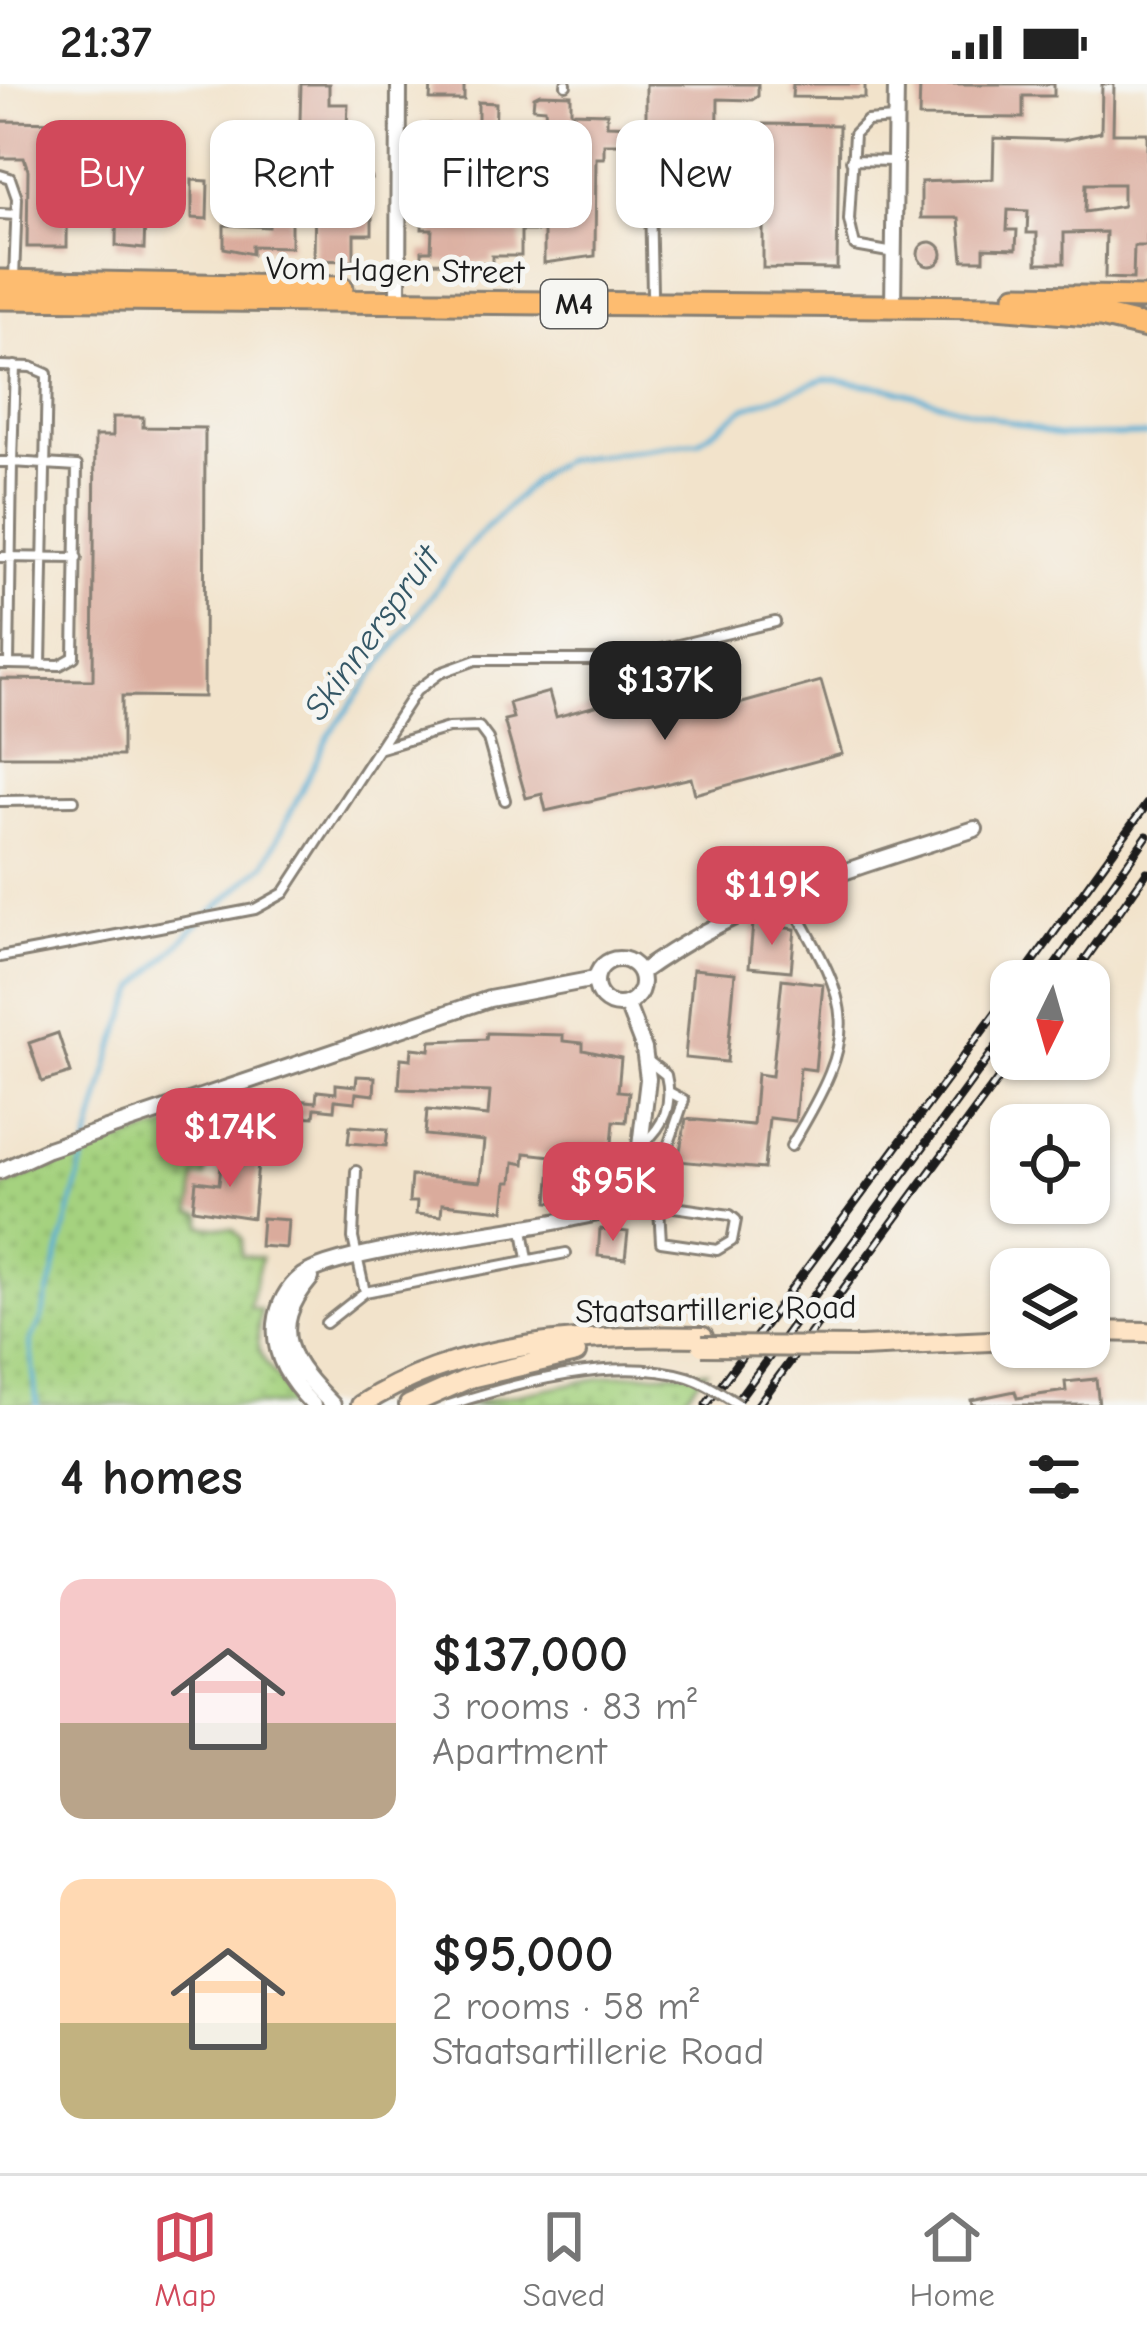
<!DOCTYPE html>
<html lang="en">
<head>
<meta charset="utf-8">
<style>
  :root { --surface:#fff; --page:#f2f2f2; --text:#222; --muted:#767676; --line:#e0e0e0; --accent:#d1495b }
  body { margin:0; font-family:"Comic Neue",sans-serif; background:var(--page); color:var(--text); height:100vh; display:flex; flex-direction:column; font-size:45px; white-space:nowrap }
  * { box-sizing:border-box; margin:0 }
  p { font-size:39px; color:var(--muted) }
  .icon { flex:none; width:66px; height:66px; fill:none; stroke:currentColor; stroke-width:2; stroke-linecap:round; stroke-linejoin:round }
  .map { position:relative; height:1321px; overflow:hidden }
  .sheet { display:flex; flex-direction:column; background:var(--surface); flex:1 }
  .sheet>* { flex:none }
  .guide { position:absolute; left:36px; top:36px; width:1077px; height:108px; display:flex; gap:24px }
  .needle { width:78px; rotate:185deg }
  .tools { position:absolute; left:990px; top:876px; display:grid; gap:24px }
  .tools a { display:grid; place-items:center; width:120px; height:120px; border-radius:24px; background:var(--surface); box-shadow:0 3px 9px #0004; font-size:60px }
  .price { position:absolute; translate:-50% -102px; padding:0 27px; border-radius:24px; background:var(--accent); color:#fff; font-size:39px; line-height:78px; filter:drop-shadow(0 3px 6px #0008) }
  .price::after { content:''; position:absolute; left:50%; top:72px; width:36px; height:27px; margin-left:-18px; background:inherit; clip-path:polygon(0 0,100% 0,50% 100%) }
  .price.active { background:#222; color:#fff }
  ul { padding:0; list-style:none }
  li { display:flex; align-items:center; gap:36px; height:300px; padding:0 60px }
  li span { display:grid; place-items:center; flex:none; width:336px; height:240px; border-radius:24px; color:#555 }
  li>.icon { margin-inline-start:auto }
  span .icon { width:144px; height:144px; fill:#fffc; stroke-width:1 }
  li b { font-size:51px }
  h2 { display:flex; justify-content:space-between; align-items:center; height:144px; padding:0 60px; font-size:51px }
  .pill { padding:0 42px; border-radius:24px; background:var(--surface); box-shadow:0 3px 9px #0004; font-size:42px; line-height:108px }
  .pill.active { background:var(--accent); color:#fff }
  .status { display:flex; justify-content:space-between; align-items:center; height:84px; padding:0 60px; background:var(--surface); direction:ltr }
  .status svg { height:33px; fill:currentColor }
  .menu { display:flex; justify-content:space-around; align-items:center; height:168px; border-top:3px solid var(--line); background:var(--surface); font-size:33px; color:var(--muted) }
  .menu a { display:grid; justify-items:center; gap:6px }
  .menu .active { color:var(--accent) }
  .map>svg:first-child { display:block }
  .grass { fill:url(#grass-dots); stroke:#60774e; stroke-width:3 }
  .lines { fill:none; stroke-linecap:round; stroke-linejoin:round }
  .stream { stroke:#58afd5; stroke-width:4.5 }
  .building { fill:#daab9c; fill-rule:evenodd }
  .lane-casing { stroke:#878074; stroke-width:14 }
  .street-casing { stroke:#878074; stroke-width:20 }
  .secondary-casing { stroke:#878074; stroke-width:24 }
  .primary-casing { stroke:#878074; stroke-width:27 }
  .lane { stroke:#fff; stroke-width:8 }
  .street { stroke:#fff; stroke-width:14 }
  .secondary { stroke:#fee4c5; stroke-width:18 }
  .primary { stroke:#fdbc6f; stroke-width:21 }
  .rail-casing { stroke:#1c1c1c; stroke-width:9 }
  .rail { stroke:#f6f6f2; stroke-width:4.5; stroke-dasharray:14; stroke-linecap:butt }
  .lane-bridge-casing { stroke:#878074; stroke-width:14; stroke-linecap:butt }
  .secondary-bridge-casing { stroke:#878074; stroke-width:24; stroke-linecap:butt }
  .lane-bridge { stroke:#fff; stroke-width:8 }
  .secondary-bridge { stroke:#fee4c5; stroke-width:18 }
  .labels { text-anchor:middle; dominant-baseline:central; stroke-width:10; stroke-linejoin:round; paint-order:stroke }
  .shield { fill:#f6f6f2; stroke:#5d5d5c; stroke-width:3 }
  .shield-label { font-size:30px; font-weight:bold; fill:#1c1c1c }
  .street-label { font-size:33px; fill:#1c1c1c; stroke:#f6f6f2 }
  .water-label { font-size:36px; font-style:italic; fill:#345766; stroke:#f6f6f2 }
</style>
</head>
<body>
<div class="status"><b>21:37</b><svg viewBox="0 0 49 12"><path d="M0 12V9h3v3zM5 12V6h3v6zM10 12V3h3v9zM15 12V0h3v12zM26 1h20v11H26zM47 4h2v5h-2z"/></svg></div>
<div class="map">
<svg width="1147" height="1321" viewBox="0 0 1147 1321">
  <defs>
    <pattern id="grass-dots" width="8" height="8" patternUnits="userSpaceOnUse" patternTransform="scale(3)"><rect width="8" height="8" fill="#a5d27f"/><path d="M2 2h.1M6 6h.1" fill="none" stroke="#8db46d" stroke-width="1.8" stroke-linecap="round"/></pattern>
  </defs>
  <rect width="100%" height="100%" fill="#f6f6f2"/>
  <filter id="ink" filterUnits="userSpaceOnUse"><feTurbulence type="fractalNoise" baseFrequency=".00833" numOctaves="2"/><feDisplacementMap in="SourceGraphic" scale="24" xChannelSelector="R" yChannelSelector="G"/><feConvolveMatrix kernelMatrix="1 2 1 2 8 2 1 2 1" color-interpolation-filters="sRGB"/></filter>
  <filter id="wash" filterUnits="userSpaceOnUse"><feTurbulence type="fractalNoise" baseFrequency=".004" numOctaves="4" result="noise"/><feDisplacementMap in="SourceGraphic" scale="48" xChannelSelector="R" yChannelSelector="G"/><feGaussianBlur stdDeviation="2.7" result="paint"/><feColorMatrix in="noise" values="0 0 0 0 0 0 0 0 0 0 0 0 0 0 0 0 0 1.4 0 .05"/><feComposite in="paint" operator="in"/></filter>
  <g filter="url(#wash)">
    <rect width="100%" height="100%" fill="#f2e3cb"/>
    <path class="grass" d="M272,1015L267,1069L251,1074L209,1070L205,1093H195L191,1128L202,1131V1142L233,1145L242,1155L241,1172L261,1174L249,1223L261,1226C249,1285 276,1278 293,1321H0V1105C86,1062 179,1040 272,1015Z
      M707,1287L677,1321H462L615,1291Z"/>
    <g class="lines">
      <path class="stream" d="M207,832L265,780L329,651L466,465L540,390L565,376L699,357L745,324L825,295L889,304L1060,352L1147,351
        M37,1321L30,1257L41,1237L113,965L137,903L199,839"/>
    </g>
    <g id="blocks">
      <path class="building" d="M301,0H329V20H348L347,43L364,44L371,95L356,94V120H372V150H354V176L349,177L314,176L315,111L298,110Z
        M431,0H464V16H430Z
        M646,0H758V12L752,16L718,15L717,111L764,112V40L839,41L837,185L763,184V138L663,137L664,36H646Z
        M793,0H865V14L792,13Z
        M920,0H1054V12H1023V34L919,33Z
        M1102,0H1114L1113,49H1147V162H1134L1133,195L1105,194L1106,148L1064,149V179H1037V149H1027L1028,127L1008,126L1007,146H1017L1016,165L984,164V176H963L959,134H921V98L993,95L994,54L1064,56L1101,48ZM1086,100H1123V122L1085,128Z
        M540,10L571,11V28L607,29V41L637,42V60H604V74H596L595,172L544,179V147H521V172H492V179L422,178V167H431L432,145H422L423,114L498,111L497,88H511V128L544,129L546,32L545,25L533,24L534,13Z
        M478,18L496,19L495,60L430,54V40H478Z
        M0,37L68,38L67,163H27L28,86L24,74H0Z
        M117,92H171V134H145L144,165L116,162Z
        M192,96L208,97L207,135L192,134Z
        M271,119L291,120V163L252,162V170L224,164V141L269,143Z
        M918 170a12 12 0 1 1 24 0a12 12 0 1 1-24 0Z
        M113,333H143V343L205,344L204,613L122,612V672H0V595L93,596L95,352H113Z
        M821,597L842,670L695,710L691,694L546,727L542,710L526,714L504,636L513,634L509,619L549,608L556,633L628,613L630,621L706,600L714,627Z
        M753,840L795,845L791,887L749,883Z
        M693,885L735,889L727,978L685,974Z
        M782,895L823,900L815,986L800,984L795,1037L769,1034L764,1085L678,1077L686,1035L753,1041L757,990L772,992Z
        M58,949L71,989L42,998L29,959Z
        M487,949L563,951V957L583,959V966L621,974L618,1007L629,1008L626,1038L614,1037L607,1114L578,1111L577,1121L548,1118L552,1072L525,1069L524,1080L514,1078L512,1098H507L504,1126L442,1120L441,1132L416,1130L417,1118H409L411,1092L480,1098L484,1057L425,1051L427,1026L488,1032L490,1008L399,1005L401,974L411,975L412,964L430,966L431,957L486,955Z
        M357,992L375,993L374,1011L356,1009L355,1018L335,1016L334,1026L315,1024L314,1033L296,1032L297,1016L316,1018L317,1007L336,1009V1000L356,1002Z
        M350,1042L388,1045L386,1062L348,1059Z
        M222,1075L258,1079L253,1134L193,1125L196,1097L219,1100Z
        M262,1134L288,1136L286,1164L260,1162Z
        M600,1145L628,1148L625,1175L598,1172Z
        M1096,1295L1099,1321H972L971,1316L1015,1307L1017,1314L1066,1307L1065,1298Z"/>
    </g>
  </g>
  <g filter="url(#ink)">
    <use href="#blocks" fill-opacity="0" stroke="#878074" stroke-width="3"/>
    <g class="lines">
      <g class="lane-casing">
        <path id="lane" d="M566,1V0
          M894,35L867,37L854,50L849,136L855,162L894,169
          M851,76L893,77
          M0,91L10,94L17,114L14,195
          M650,115L652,208
          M0,130L16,131
          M0,282L31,283L47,290L41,581
          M0,378H12L9,580H0
          M0,473L77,474
          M9,580L60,581L74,573L77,382L12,378L15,282
          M381,664L448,644L479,643L488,655L505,716
          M0,717L74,716
          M785,808C852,926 864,941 791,1062
          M0,873L255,825L284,809L416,607L440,589L476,576H615L775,538
          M643,1060C665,1041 673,1020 666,991L647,976
          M356,1087L353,1154L365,1208
          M664,1099L662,1080L684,1016L669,1008
          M632,1117L730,1131L736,1136L732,1157L717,1166L661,1158L659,1124
          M523,1146L528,1175
          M326,1239L365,1208L566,1169"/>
      </g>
      <g class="street-casing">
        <path id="street" d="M398,219L399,0
          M893,222L896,0
          M596 898a23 23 0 1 1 46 0a23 23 0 1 1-46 0Z
          M641,888C743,815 857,783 975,745
          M0,1087L48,1065L489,915L595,895
          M311,1194C266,1247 291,1279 333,1321
          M313,1321C291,1298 273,1274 276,1240C278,1221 287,1204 302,1192C340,1165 516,1148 574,1134C594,1129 619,1128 634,1113L648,995L644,965L627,921"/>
      </g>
      <g class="secondary-casing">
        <path id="secondary" d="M1089,1247L1147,1248
          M861,1263L1011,1256
          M361,1321C457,1257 591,1250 703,1253
          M409,1321L470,1294L576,1269"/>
      </g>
      <g class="primary-casing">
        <path id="primary" d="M0,197L342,204
          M1016,212L1147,214
          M0,214L996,223L1101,232L1147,243"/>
      </g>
      <use href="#lane" class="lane"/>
      <use href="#street" class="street"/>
      <use href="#secondary" class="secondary"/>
      <use href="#primary" class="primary"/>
      <g class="rail-casing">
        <path id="rail" d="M1019,897L1147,720
          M1044,897L1147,752
          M1070,897L1147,788
          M706,1321L1011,908
          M734,1321L1011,943
          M758,1321L1013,975"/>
      </g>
      <use href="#rail" class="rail"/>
      <g class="lane-bridge-casing">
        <path id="lane-bridge" d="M449,1321C520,1298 615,1272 688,1293C705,1298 723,1311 738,1320"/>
      </g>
      <g class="secondary-bridge-casing">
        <path id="secondary-bridge" d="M702,1262L861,1263"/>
      </g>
      <use href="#lane-bridge" class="lane-bridge"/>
      <use href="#secondary-bridge" class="secondary-bridge"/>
    </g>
  </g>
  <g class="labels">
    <rect class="shield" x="541" y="196" width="66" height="48" rx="9"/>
    <g class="shield-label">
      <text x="574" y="220">M4</text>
    </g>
    <g class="street-label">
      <text transform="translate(395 186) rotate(1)">Vom Hagen Street</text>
      <text transform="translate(716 1225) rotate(-1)">Staatsartillerie Road</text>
    </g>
    <g class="water-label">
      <text transform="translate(372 549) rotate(-54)">Skinnerspruit</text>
    </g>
  </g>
</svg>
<div class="tools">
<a><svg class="needle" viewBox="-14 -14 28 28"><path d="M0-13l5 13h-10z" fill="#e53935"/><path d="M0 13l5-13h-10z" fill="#767676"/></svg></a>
<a><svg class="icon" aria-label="locate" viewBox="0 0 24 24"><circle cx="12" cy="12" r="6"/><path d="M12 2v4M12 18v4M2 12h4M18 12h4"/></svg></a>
<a><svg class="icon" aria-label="layers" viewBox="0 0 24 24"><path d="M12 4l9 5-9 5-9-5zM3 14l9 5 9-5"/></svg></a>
</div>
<b class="price active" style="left:665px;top:659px">$137K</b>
<b class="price" style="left:772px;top:864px">$119K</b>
<b class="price" style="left:230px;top:1106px">$174K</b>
<b class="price" style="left:613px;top:1160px">$95K</b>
<div class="guide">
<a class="pill active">Buy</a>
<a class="pill">Rent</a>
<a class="pill">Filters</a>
<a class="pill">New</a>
</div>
</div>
<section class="sheet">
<h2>4 homes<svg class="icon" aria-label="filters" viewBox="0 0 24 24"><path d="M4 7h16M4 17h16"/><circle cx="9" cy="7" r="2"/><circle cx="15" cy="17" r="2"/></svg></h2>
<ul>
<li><span style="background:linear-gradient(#f6c9c9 60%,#b9a48a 0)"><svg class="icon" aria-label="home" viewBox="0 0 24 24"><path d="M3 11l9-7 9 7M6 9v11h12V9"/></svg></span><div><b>$137,000</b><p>3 rooms · 83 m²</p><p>Apartment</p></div></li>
<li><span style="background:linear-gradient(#ffd9b3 60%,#c2b280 0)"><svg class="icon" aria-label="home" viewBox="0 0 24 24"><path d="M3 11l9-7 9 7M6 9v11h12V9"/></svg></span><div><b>$95,000</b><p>2 rooms · 58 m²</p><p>Staatsartillerie Road</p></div></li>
</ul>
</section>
<nav class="menu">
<a class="active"><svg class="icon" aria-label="map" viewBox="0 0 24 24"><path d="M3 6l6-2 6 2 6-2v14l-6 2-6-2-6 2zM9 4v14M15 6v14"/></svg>Map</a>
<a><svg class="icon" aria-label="saved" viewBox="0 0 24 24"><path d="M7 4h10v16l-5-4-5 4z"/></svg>Saved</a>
<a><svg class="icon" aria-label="home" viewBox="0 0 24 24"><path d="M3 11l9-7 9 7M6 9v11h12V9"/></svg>Home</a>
</nav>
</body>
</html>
